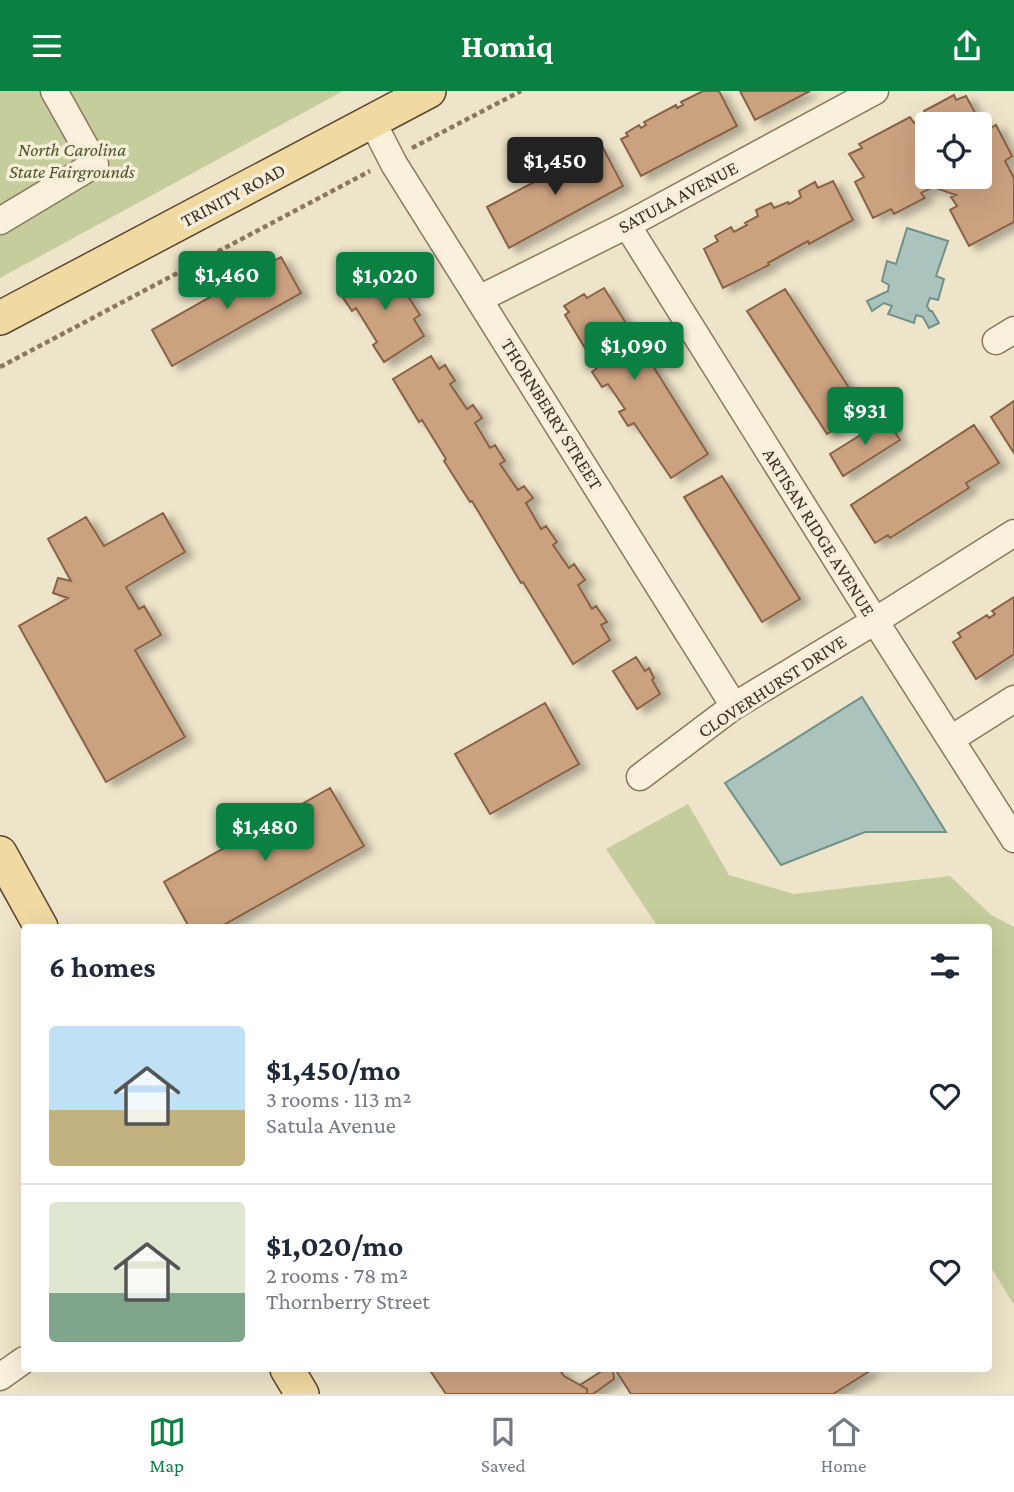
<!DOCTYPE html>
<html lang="en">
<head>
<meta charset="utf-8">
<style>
  :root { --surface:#fff; --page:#f6f6f7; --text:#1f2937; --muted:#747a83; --line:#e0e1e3; --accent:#0b8043 }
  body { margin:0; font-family:"Crimson Pro",serif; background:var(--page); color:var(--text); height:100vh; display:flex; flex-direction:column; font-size:26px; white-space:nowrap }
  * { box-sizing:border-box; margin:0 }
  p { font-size:23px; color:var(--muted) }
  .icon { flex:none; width:38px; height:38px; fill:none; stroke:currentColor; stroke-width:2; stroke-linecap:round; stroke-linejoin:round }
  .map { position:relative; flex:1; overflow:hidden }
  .panel { position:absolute; left:21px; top:833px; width:971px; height:448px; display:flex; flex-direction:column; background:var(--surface); border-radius:7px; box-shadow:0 7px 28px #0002 }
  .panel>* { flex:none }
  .tools { position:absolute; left:915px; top:21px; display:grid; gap:14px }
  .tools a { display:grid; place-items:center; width:77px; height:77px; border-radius:7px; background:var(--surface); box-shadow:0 7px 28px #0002; font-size:35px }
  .price { position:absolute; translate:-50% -60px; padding:0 16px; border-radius:7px; background:var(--accent); color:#fff; font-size:23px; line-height:46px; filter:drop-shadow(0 2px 4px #0008) }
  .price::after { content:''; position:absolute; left:50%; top:42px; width:21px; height:16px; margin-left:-10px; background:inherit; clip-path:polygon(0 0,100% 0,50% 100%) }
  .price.on { background:#222; color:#fff }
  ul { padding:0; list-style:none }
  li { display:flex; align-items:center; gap:21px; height:175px; padding:0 28px }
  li+li { border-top:2px solid var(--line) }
  li span { display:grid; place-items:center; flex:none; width:196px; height:140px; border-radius:7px; color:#555 }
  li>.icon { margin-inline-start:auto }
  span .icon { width:84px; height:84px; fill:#fffc; stroke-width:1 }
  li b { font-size:30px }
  h2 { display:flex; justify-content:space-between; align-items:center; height:84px; padding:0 28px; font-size:30px }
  header { display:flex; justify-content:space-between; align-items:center; height:91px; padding:0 28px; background:var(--accent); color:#fff; font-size:32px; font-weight:700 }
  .menu { display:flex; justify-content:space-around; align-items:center; height:98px; border-top:2px solid var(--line); background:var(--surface); font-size:19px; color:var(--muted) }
  .menu a { display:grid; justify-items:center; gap:4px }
  .menu .on { color:var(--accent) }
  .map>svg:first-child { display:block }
  .green { fill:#c5cd9c }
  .water { fill:#aac3bc; stroke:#70918a; stroke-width:2 }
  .building { fill:#cba280; stroke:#896244; stroke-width:2; fill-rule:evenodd; filter:url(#shadow) }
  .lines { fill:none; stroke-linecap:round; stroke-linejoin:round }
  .minor-casing { stroke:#8a775e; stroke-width:29 }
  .major-casing { stroke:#594531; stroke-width:36 }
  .path { stroke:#8a775e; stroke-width:4.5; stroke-dasharray:5 3.5; stroke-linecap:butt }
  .minor { stroke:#f9f1dc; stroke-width:26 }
  .major { stroke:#f0daa2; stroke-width:33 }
  .labels { text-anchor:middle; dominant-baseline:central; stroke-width:7; stroke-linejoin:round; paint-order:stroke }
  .park-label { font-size:19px; font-style:italic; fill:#4a5728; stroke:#f6eed8 }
  .street-label { font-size:19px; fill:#3b2f21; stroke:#f6eed8 }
</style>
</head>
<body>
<header><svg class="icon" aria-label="menu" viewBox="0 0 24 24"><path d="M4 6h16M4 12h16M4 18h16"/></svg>Homiq<svg class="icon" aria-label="share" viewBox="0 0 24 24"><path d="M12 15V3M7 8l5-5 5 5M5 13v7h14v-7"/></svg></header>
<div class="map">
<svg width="1014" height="1303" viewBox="0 0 1014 1303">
  <defs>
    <filter id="shadow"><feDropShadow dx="8" dy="4.5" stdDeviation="3.5" flood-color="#0004"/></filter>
  </defs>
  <rect width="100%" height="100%" fill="#eee4c9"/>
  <path class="green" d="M0,0H343L0,187Z
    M688,713L729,784L794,803L950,785L991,824L1014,836V1214L989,1173V836H658L606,758Z"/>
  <path class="water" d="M907,137L948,150L936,185L944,188L938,209L930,207L927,215L930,220H932L939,232L929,237L923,226L916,224L914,232L888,223L892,215L884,212L872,220L867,210L888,200L889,194L882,190L887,170L896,173Z
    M862,606L946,741H865L781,774L725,692Z"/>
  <path class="building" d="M703,0H719L737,35L641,85L621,48L628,45L626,42L639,34L641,37L646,34L644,31L676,14L677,17L683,14L681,11Z
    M740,0H810L755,29Z
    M954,4L956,9L966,5L980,31L985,29L989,38L996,34L1012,65L1005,70L1014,87V131L969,155L950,119L957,115L951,106L956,104L933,96L921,102L925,107L894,123L891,118L873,127L855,91L864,86L849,63L862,57L859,53L910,26L914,32L927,25L924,20ZM928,33H980V86H928Z
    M602,55L623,95L509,157L487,116Z
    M833,90L853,129L809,153L808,150L768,172L769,174L723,197L704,158L718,150L715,145L731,136L734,141L747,134L745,132L758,125L756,119L771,112L774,117L788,111L789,113L801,106L799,100L815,91L818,97Z
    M281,166L301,202L172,275L152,239Z
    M378,176L389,193L397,188L420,224L414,228L424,245L384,271L373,254L377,251L356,217L352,220L339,201Z
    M604,197L708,363L671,387L634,332L628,335L619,321L625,318L608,293L602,296L592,281L597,277L565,224L569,221L564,215L584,203L587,207Z
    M785,198L864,320L827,343L747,220Z
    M431,265L439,278L445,274L455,290L450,293L467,318L473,314L482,327L475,332L490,357L495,354L505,370L500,373L518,399L524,395L533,407L526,412L541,438L546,435L557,451L553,454L569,477L574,473L585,489L578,494L592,518L596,515L607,531L601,534L610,549L573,573L523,491L521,492L472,410L470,411L444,370L446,368L422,329L419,331L393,288Z
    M1014,310V362L991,326Z
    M886,328L900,349L843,385L830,363Z
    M974,334L999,372L966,392L969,397L890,447L888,444L875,452L851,414Z
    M722,385L800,508L762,531L684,406Z
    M163,422L185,461L126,496L139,518L144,515L161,544L135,559L185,646L106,691L19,535L68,507L53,502L58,487L71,490L48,448L86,426L104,455Z
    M1014,506V563L976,588L953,551L961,546L958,542L987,524L989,527L995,523L992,520Z
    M636,566L645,580L649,577L654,587L652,589L660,603L637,618L613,580Z
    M545,612L579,673L490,723L455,663Z
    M330,697L364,755L220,836H189L164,791Z
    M429,1278H559L564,1285L587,1298V1303H446Z
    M605,1278L613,1279L614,1288L593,1303H587V1298L580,1294Z
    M615,1278H873L833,1303H631Z"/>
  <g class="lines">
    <g class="minor-casing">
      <path id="minor" d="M372,30L394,73L734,615
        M0,130L95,73L54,0
        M627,134L875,530L1014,748
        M479,208L627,134L875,0
        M996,250L1014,239
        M951,648L1014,608
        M640,686L734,615L875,530L1014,442
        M0,1286L24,1269"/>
    </g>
    <g class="major-casing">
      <path id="major" d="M0,227L429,0
        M0,762L41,836
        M287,1278L302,1303"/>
    </g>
    <path class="path" d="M412,57L521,0
      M0,276L370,80"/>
    <use href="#minor" class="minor"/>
    <use href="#major" class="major"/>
  </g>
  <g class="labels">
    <g class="park-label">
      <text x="72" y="58">North Carolina<tspan x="72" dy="22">State Fairgrounds</tspan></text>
    </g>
    <g class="street-label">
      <text transform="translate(233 104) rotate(-28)">TRINITY ROAD</text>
      <text transform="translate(678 106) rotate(-28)">SATULA AVENUE</text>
      <text transform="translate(552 323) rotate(58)">THORNBERRY STREET</text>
      <text transform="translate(819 441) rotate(58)">ARTISAN RIDGE AVENUE</text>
      <text transform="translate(772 595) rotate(-33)">CLOVERHURST DRIVE</text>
    </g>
  </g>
</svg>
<div class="tools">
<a><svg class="icon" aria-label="locate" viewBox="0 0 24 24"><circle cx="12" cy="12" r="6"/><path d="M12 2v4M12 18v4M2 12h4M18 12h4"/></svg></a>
</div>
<b class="price on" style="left:555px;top:106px">$1,450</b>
<b class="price" style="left:227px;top:220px">$1,460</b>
<b class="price" style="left:385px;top:221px">$1,020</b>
<b class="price" style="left:634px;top:291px">$1,090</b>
<b class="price" style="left:865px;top:356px">$931</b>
<b class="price" style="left:265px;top:772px">$1,480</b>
<section class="panel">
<h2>6 homes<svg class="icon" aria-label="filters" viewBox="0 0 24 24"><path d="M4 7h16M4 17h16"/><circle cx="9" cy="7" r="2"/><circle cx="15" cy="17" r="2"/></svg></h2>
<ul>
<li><span style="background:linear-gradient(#bfe0f5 60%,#c2b280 0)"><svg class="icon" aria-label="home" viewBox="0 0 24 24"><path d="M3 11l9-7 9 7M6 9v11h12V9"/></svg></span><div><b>$1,450/mo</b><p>3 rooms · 113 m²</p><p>Satula Avenue</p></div><svg class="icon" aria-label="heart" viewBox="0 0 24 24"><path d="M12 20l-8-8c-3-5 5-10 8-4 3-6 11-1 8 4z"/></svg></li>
<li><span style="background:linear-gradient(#dfe7d0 65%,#7fa58c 0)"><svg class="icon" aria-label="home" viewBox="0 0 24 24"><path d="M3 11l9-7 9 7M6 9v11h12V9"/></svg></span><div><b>$1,020/mo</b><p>2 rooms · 78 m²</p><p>Thornberry Street</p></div><svg class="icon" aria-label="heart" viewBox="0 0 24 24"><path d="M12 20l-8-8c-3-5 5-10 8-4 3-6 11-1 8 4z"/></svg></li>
</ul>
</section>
</div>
<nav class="menu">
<a class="on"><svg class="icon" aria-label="map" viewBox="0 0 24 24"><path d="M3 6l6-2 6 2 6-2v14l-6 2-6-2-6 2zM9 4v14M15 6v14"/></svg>Map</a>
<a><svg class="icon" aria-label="saved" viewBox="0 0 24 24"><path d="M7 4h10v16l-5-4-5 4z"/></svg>Saved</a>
<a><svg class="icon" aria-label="home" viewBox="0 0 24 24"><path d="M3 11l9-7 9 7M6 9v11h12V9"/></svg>Home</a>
</nav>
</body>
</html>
